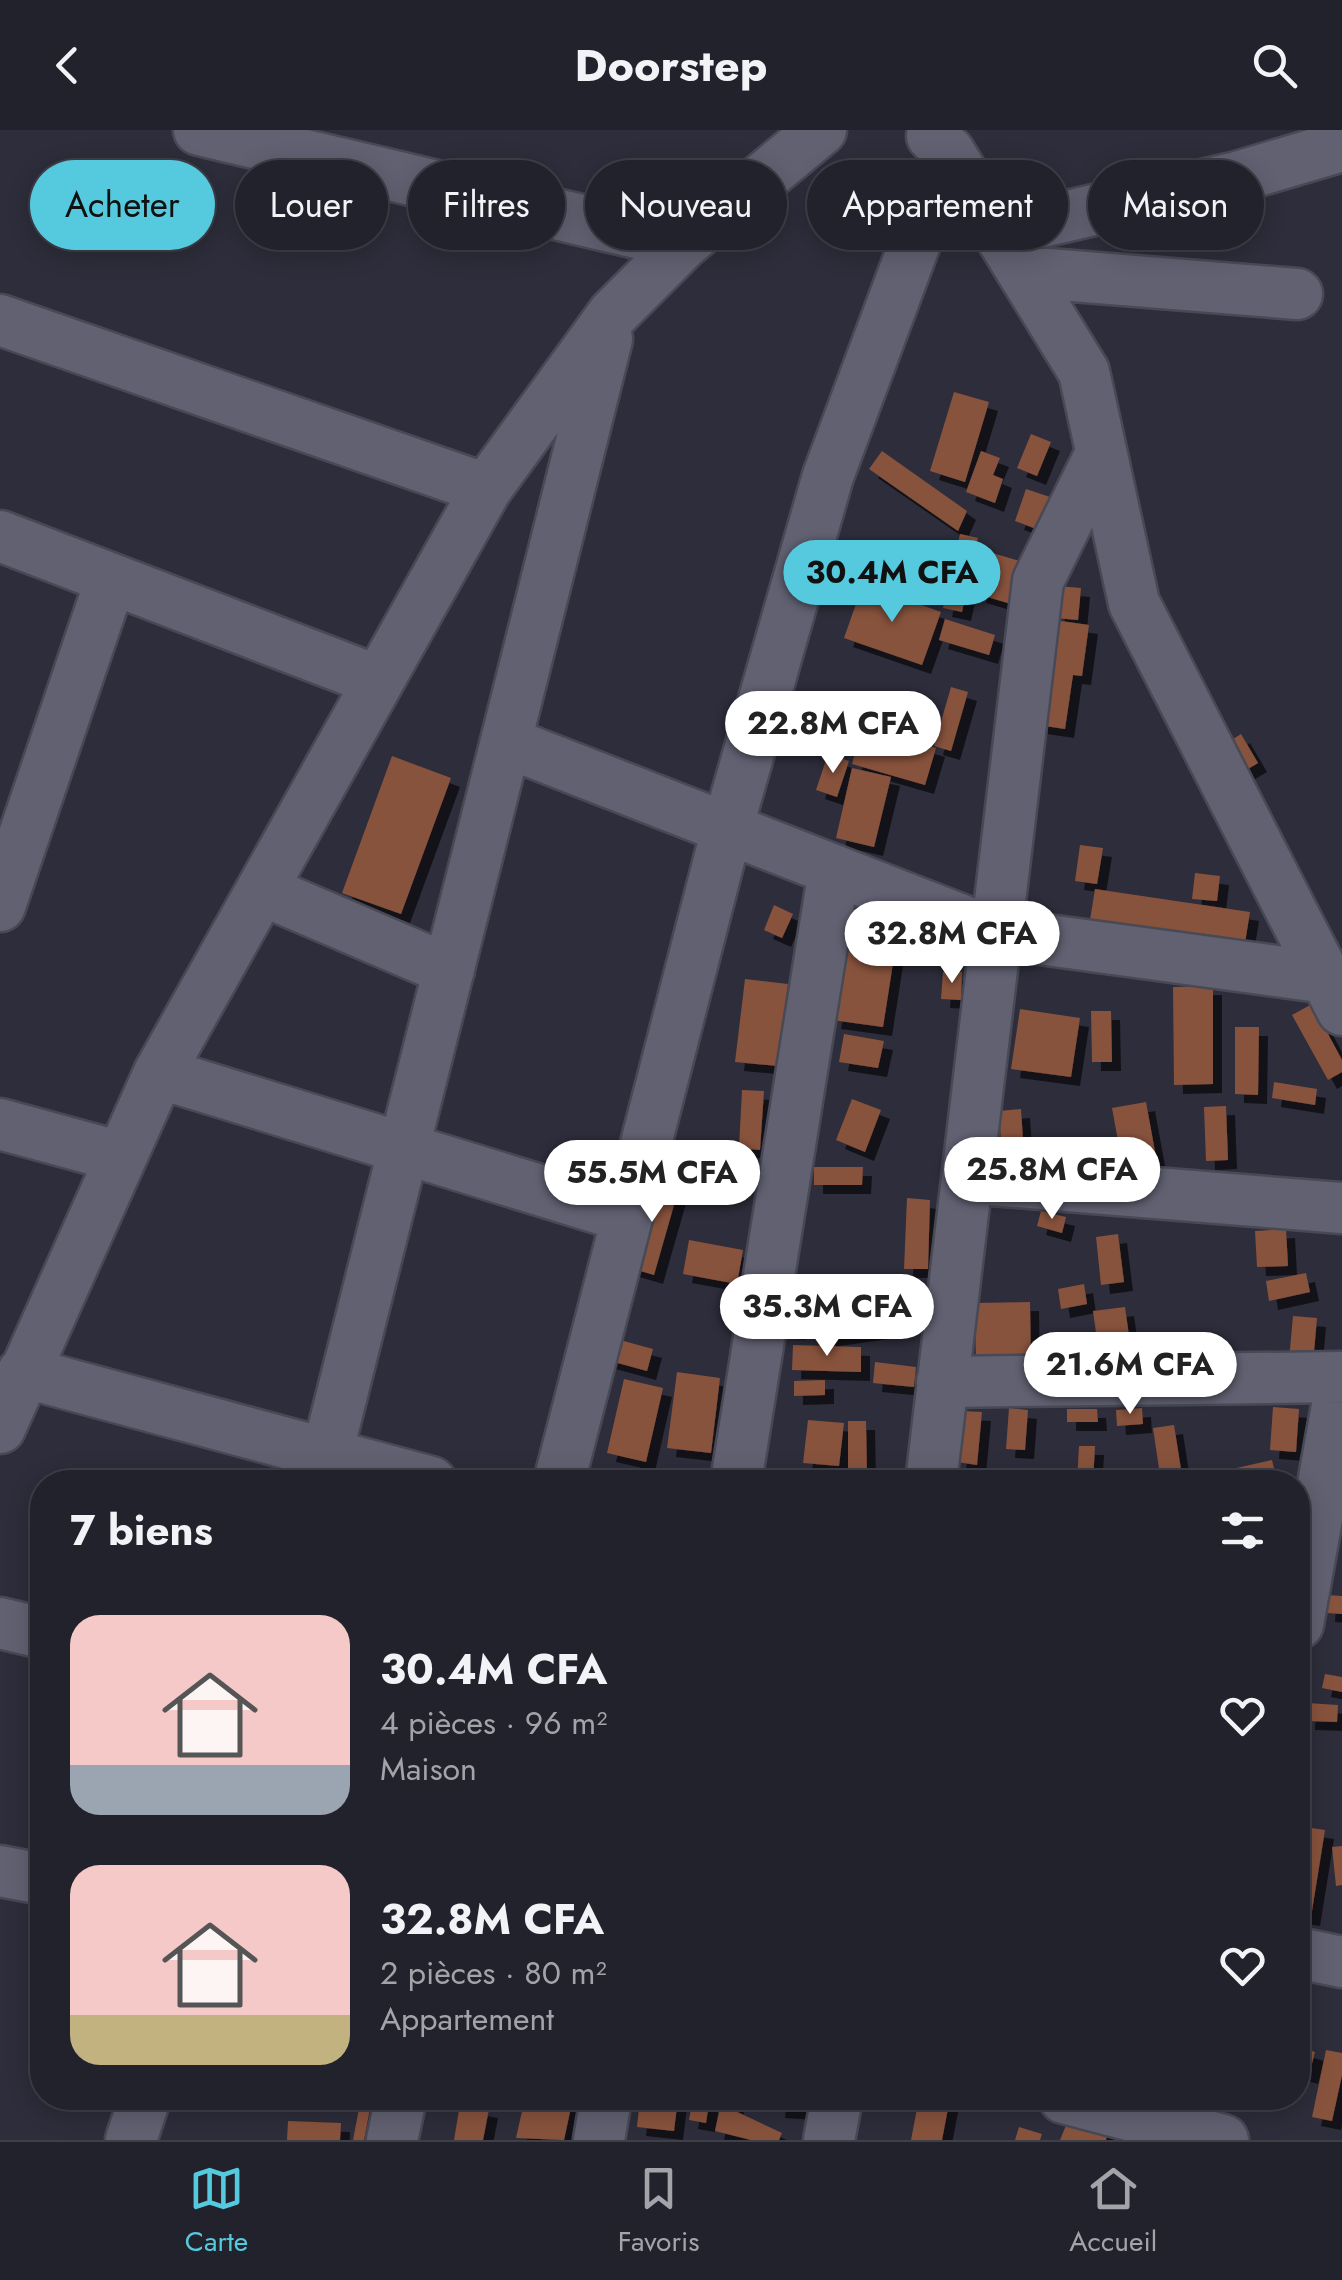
<!DOCTYPE html>
<html lang="fr">
<head>
<meta charset="utf-8">
<style>
  :root { --surface:#22222c; --page:#2a2a34; --text:#f1f3f6; --muted:#a2a4a9; --line:#3f3f48; --accent:#55cadf }
  body { margin:0; font-family:Jost,sans-serif; background:var(--page); color:var(--text); height:100vh; display:flex; flex-direction:column; font-size:38px; white-space:nowrap }
  * { box-sizing:border-box; margin:0 }
  p { font-size:32px; color:var(--muted) }
  .icon { flex:none; width:55px; height:55px; fill:none; stroke:currentColor; stroke-width:2; stroke-linecap:round; stroke-linejoin:round }
  .map { position:relative; flex:1; overflow:hidden }
  .drawer { position:absolute; left:30px; top:1340px; width:1280px; height:640px; display:flex; flex-direction:column; background:var(--surface); border-radius:40px; box-shadow:0 5px 25px #0003,0 0 0 2px var(--line) }
  .drawer>* { flex:none }
  .banner { position:absolute; left:30px; top:30px; width:1282px; height:90px; display:flex; gap:20px }
  .price { position:absolute; translate:-50% -85px; padding:0 22px; border-radius:35px; background:#fff; color:#222; font-size:32px; line-height:65px; filter:drop-shadow(0 2px 5px #0008) }
  .price::after { content:''; position:absolute; left:50%; top:60px; width:30px; height:22px; margin-left:-15px; background:inherit; clip-path:polygon(0 0,100% 0,50% 100%) }
  .price.current { background:var(--accent); color:#111 }
  ul { padding:0; list-style:none }
  li { display:flex; align-items:center; gap:30px; height:250px; padding:0 40px }
  li span { display:grid; place-items:center; flex:none; width:280px; height:200px; border-radius:30px; color:#555 }
  li>.icon { margin-inline-start:auto }
  span .icon { width:120px; height:120px; fill:#fffc; stroke-width:1 }
  li b { font-size:42px }
  h2 { display:flex; justify-content:space-between; align-items:center; height:120px; padding:0 40px; font-size:42px }
  .tag { padding:0 35px; border-radius:45px; background:var(--surface); box-shadow:0 5px 25px #0003,0 0 0 2px var(--line); font-size:35px; line-height:90px }
  .tag.current { background:var(--accent); color:#111 }
  header { display:flex; justify-content:space-between; align-items:center; height:130px; padding:0 40px; background:var(--surface); font-size:45px; font-weight:700 }
  .tabs { display:flex; justify-content:space-around; align-items:center; height:140px; border-top:2px solid var(--line); background:var(--surface); font-size:28px; color:var(--muted) }
  .tabs a { display:grid; justify-items:center; gap:5px }
  .tabs .current { color:var(--accent) }
  .map>svg:first-child { display:block }
  .building { fill:#88523d; filter:url(#shadow) }
  .lines { fill:none; stroke-linecap:round; stroke-linejoin:round }
  .minor-casing { stroke:#484955; stroke-width:55 }
  .minor { stroke:#616172; stroke-width:50 }
</style>
</head>
<body>
<header><svg class="icon" aria-label="back" viewBox="0 0 24 24"><path d="M15 5l-7 7 7 7"/></svg>Doorstep<svg class="icon" aria-label="search" viewBox="0 0 24 24"><circle cx="10" cy="10" r="6"/><path d="M15 15l6 6"/></svg></header>
<div class="map">
<svg width="1342" height="2010" viewBox="0 0 1342 2010">
  <defs>
    <filter id="shadow"><feDropShadow dx="9" dy="9" stdDeviation="0" flood-color="#0009"/></filter>
  </defs>
  <rect width="100%" height="100%" fill="#2d2d3b"/>
  <path class="building" d="M954,262L989,272L965,352L930,341Z
    M1031,304L1051,312L1037,346L1017,338Z
    M882,321L967,381L958,401L869,339Z
    M981,321L1000,328L993,345L1003,349L995,373L966,362Z
    M1026,359L1050,367L1039,400L1015,391Z
    M960,404L978,408L962,482L943,478Z
    M989,422L1030,434L1018,476L977,464Z
    M863,454L941,482L922,535L844,508Z
    M1058,456L1081,458L1078,490L1055,488Z
    M945,489L995,505L989,525L939,510Z
    M1054,490L1089,495L1082,546L1073,545L1065,599L1038,595Z
    M951,557L968,562L951,621L934,616Z
    M862,597L936,618L925,655L852,634Z
    M1241,604L1258,633L1238,645L1222,616Z
    M828,624L849,631L837,667L816,660Z
    M392,626L451,648L401,784L342,763Z
    M852,638L891,647L874,717L836,708Z
    M1080,715L1103,718L1097,754L1075,751Z
    M1195,743L1220,746L1217,771L1192,769Z
    M1095,759L1250,782L1244,819L1089,796Z
    M774,775L793,784L782,808L764,800Z
    M848,787L899,795L883,897L832,890Z
    M943,842H962L961,870L941,869Z
    M745,849L788,854L778,936L735,932Z
    M1213,856V954L1174,955L1173,857Z
    M1312,874L1342,930V942L1328,950L1292,885Z
    M1020,879L1080,888L1071,947L1011,939Z
    M1091,881H1111L1112,932H1092Z
    M1235,897H1259L1258,965L1235,964Z
    M844,904L884,911L878,938L839,932Z
    M1274,952L1317,959L1315,975L1272,968Z
    M742,960L764,961L760,1020L739,1018Z
    M852,969L881,980L865,1022L836,1010Z
    M1146,972L1158,1038L1124,1044L1112,978Z
    M1226,976L1228,1030L1206,1031L1204,977Z
    M1021,979L1023,1010L1001,1012L999,981Z
    M989,1021L1059,1022V1040L988,1039Z
    M1075,1026L1106,1029L1105,1042L1073,1039Z
    M814,1037H863L862,1055H814Z
    M650,1046L680,1054L654,1145L624,1136Z
    M907,1068L930,1070L928,1139H904Z
    M1041,1081L1066,1087L1062,1103L1037,1096Z
    M1286,1099L1288,1136L1257,1137L1255,1101Z
    M1118,1104L1124,1152L1101,1155L1096,1107Z
    M689,1110L743,1120L737,1154L683,1144Z
    M1306,1143L1310,1162L1269,1171L1266,1151Z
    M1084,1154L1087,1174L1061,1179L1058,1159Z
    M781,1159L800,1160L796,1201L778,1199Z
    M877,1170L880,1200L823,1208L819,1177Z
    M1030,1172L1031,1238L976,1239L975,1173Z
    M1125,1177L1133,1234L1101,1238L1093,1181Z
    M1293,1186L1317,1188L1313,1233L1289,1230Z
    M609,1207L653,1219L647,1241L603,1229Z
    M793,1215L861,1217V1242L792,1240Z
    M875,1232L916,1237L914,1257L873,1253Z
    M677,1242L720,1248L711,1323L667,1318Z
    M624,1249L663,1258L646,1332L607,1323Z
    M825,1250V1265L794,1266V1251Z
    M1273,1277L1299,1279L1296,1322L1270,1320Z
    M1009,1278L1028,1280L1025,1320L1006,1319Z
    M1142,1278L1143,1294L1117,1296L1116,1280Z
    M1067,1279H1097L1098,1292H1067Z
    M962,1281L982,1282L977,1335L957,1332Z
    M808,1290L844,1293L839,1336L803,1333Z
    M848,1291H866L867,1343H848Z
    M1174,1295L1183,1352H1161L1153,1298Z
    M1079,1316H1095L1093,1352H1077Z
    M1272,1330L1276,1347L1251,1352H1193L1192,1348Z
    M1134,1338L1135,1352H1104V1341Z
    M1327,1465L1342,1466V1484L1326,1483Z
    M1325,1544L1342,1547V1562L1322,1558Z
    M1307,1573L1338,1575L1337,1592L1306,1591Z
    M1298,1696L1325,1700L1311,1787L1298,1785Z
    M1342,1716V1755L1336,1756L1332,1717Z
    M1298,1917L1315,1922L1309,1945L1298,1942Z
    M1326,1920L1342,1923V1945L1332,1991L1312,1987Z
    M361,1968H372L364,2010H353Z
    M525,1968H573L564,2010L516,2008Z
    M640,1968H678L674,2001L637,1997Z
    M693,1968H710L706,1993L689,1990Z
    M722,1968H737L733,1980L782,2003L779,2010H751L715,2001Z
    M777,1968H810L809,1981L776,1979Z
    M919,1968H950L942,2010H911Z
    M1121,1968H1194L1185,1992Z
    M460,1974L489,1979L483,2010H454Z
    M288,1991L341,1993L340,2010H287Z
    M1067,1993L1108,1999L1106,2010H1060Z
    M1019,1997L1042,2004L1040,2010H1015Z"/>
  <g class="lines">
    <g class="minor-casing">
      <path id="minor" d="M199,0L683,114
        M932,6L949,22L1084,242L1134,473L1342,880
        M998,102L1237,47L1342,16
        M1023,142L1297,164
        M0,190L486,359
        M0,406L378,551
        M506,612L995,803L1327,848
        M262,760L449,840
        M0,776L111,449
        M159,943L627,1087
        M0,994L121,1027
        M967,1048L1342,1078
        M23,1242L431,1352
        M942,1252L1342,1247
        M0,1298L159,943L486,359L613,184L683,114L821,0
        M327,1324L607,209
        M559,1352L727,699L828,346L949,22
        M736,1352L834,740
        M931,1352L1038,451L1101,323
        M0,1493L42,1503
        M1298,1494L1342,1248
        M0,1741L42,1749
        M1298,1823L1342,1832
        M1064,1968L1223,2010
        M131,2010L145,1968
        M392,2010L401,1968
        M599,2010L606,1968
        M829,2010L837,1968"/>
    </g>
    <use href="#minor" class="minor"/>
  </g>
</svg>
<b class="price current" style="left:892px;top:495px">30.4M CFA</b>
<b class="price" style="left:833px;top:646px">22.8M CFA</b>
<b class="price" style="left:952px;top:856px">32.8M CFA</b>
<b class="price" style="left:1052px;top:1092px">25.8M CFA</b>
<b class="price" style="left:652px;top:1095px">55.5M CFA</b>
<b class="price" style="left:827px;top:1229px">35.3M CFA</b>
<b class="price" style="left:1130px;top:1287px">21.6M CFA</b>
<div class="banner">
<a class="tag current">Acheter</a>
<a class="tag">Louer</a>
<a class="tag">Filtres</a>
<a class="tag">Nouveau</a>
<a class="tag">Appartement</a>
<a class="tag">Maison</a>
</div>
<section class="drawer">
<h2>7 biens<svg class="icon" aria-label="filters" viewBox="0 0 24 24"><path d="M4 7h16M4 17h16"/><circle cx="9" cy="7" r="2"/><circle cx="15" cy="17" r="2"/></svg></h2>
<ul>
<li><span style="background:linear-gradient(#f6c9c9 75%,#9aa5b1 0)"><svg class="icon" aria-label="home" viewBox="0 0 24 24"><path d="M3 11l9-7 9 7M6 9v11h12V9"/></svg></span><div><b>30.4M CFA</b><p>4 pièces · 96 m²</p><p>Maison</p></div><svg class="icon" aria-label="heart" viewBox="0 0 24 24"><path d="M12 20l-8-8c-3-5 5-10 8-4 3-6 11-1 8 4z"/></svg></li>
<li><span style="background:linear-gradient(#f6c9c9 75%,#c2b280 0)"><svg class="icon" aria-label="home" viewBox="0 0 24 24"><path d="M3 11l9-7 9 7M6 9v11h12V9"/></svg></span><div><b>32.8M CFA</b><p>2 pièces · 80 m²</p><p>Appartement</p></div><svg class="icon" aria-label="heart" viewBox="0 0 24 24"><path d="M12 20l-8-8c-3-5 5-10 8-4 3-6 11-1 8 4z"/></svg></li>
</ul>
</section>
</div>
<nav class="tabs">
<a class="current"><svg class="icon" aria-label="map" viewBox="0 0 24 24"><path d="M3 6l6-2 6 2 6-2v14l-6 2-6-2-6 2zM9 4v14M15 6v14"/></svg>Carte</a>
<a><svg class="icon" aria-label="saved" viewBox="0 0 24 24"><path d="M7 4h10v16l-5-4-5 4z"/></svg>Favoris</a>
<a><svg class="icon" aria-label="home" viewBox="0 0 24 24"><path d="M3 11l9-7 9 7M6 9v11h12V9"/></svg>Accueil</a>
</nav>
</body>
</html>
